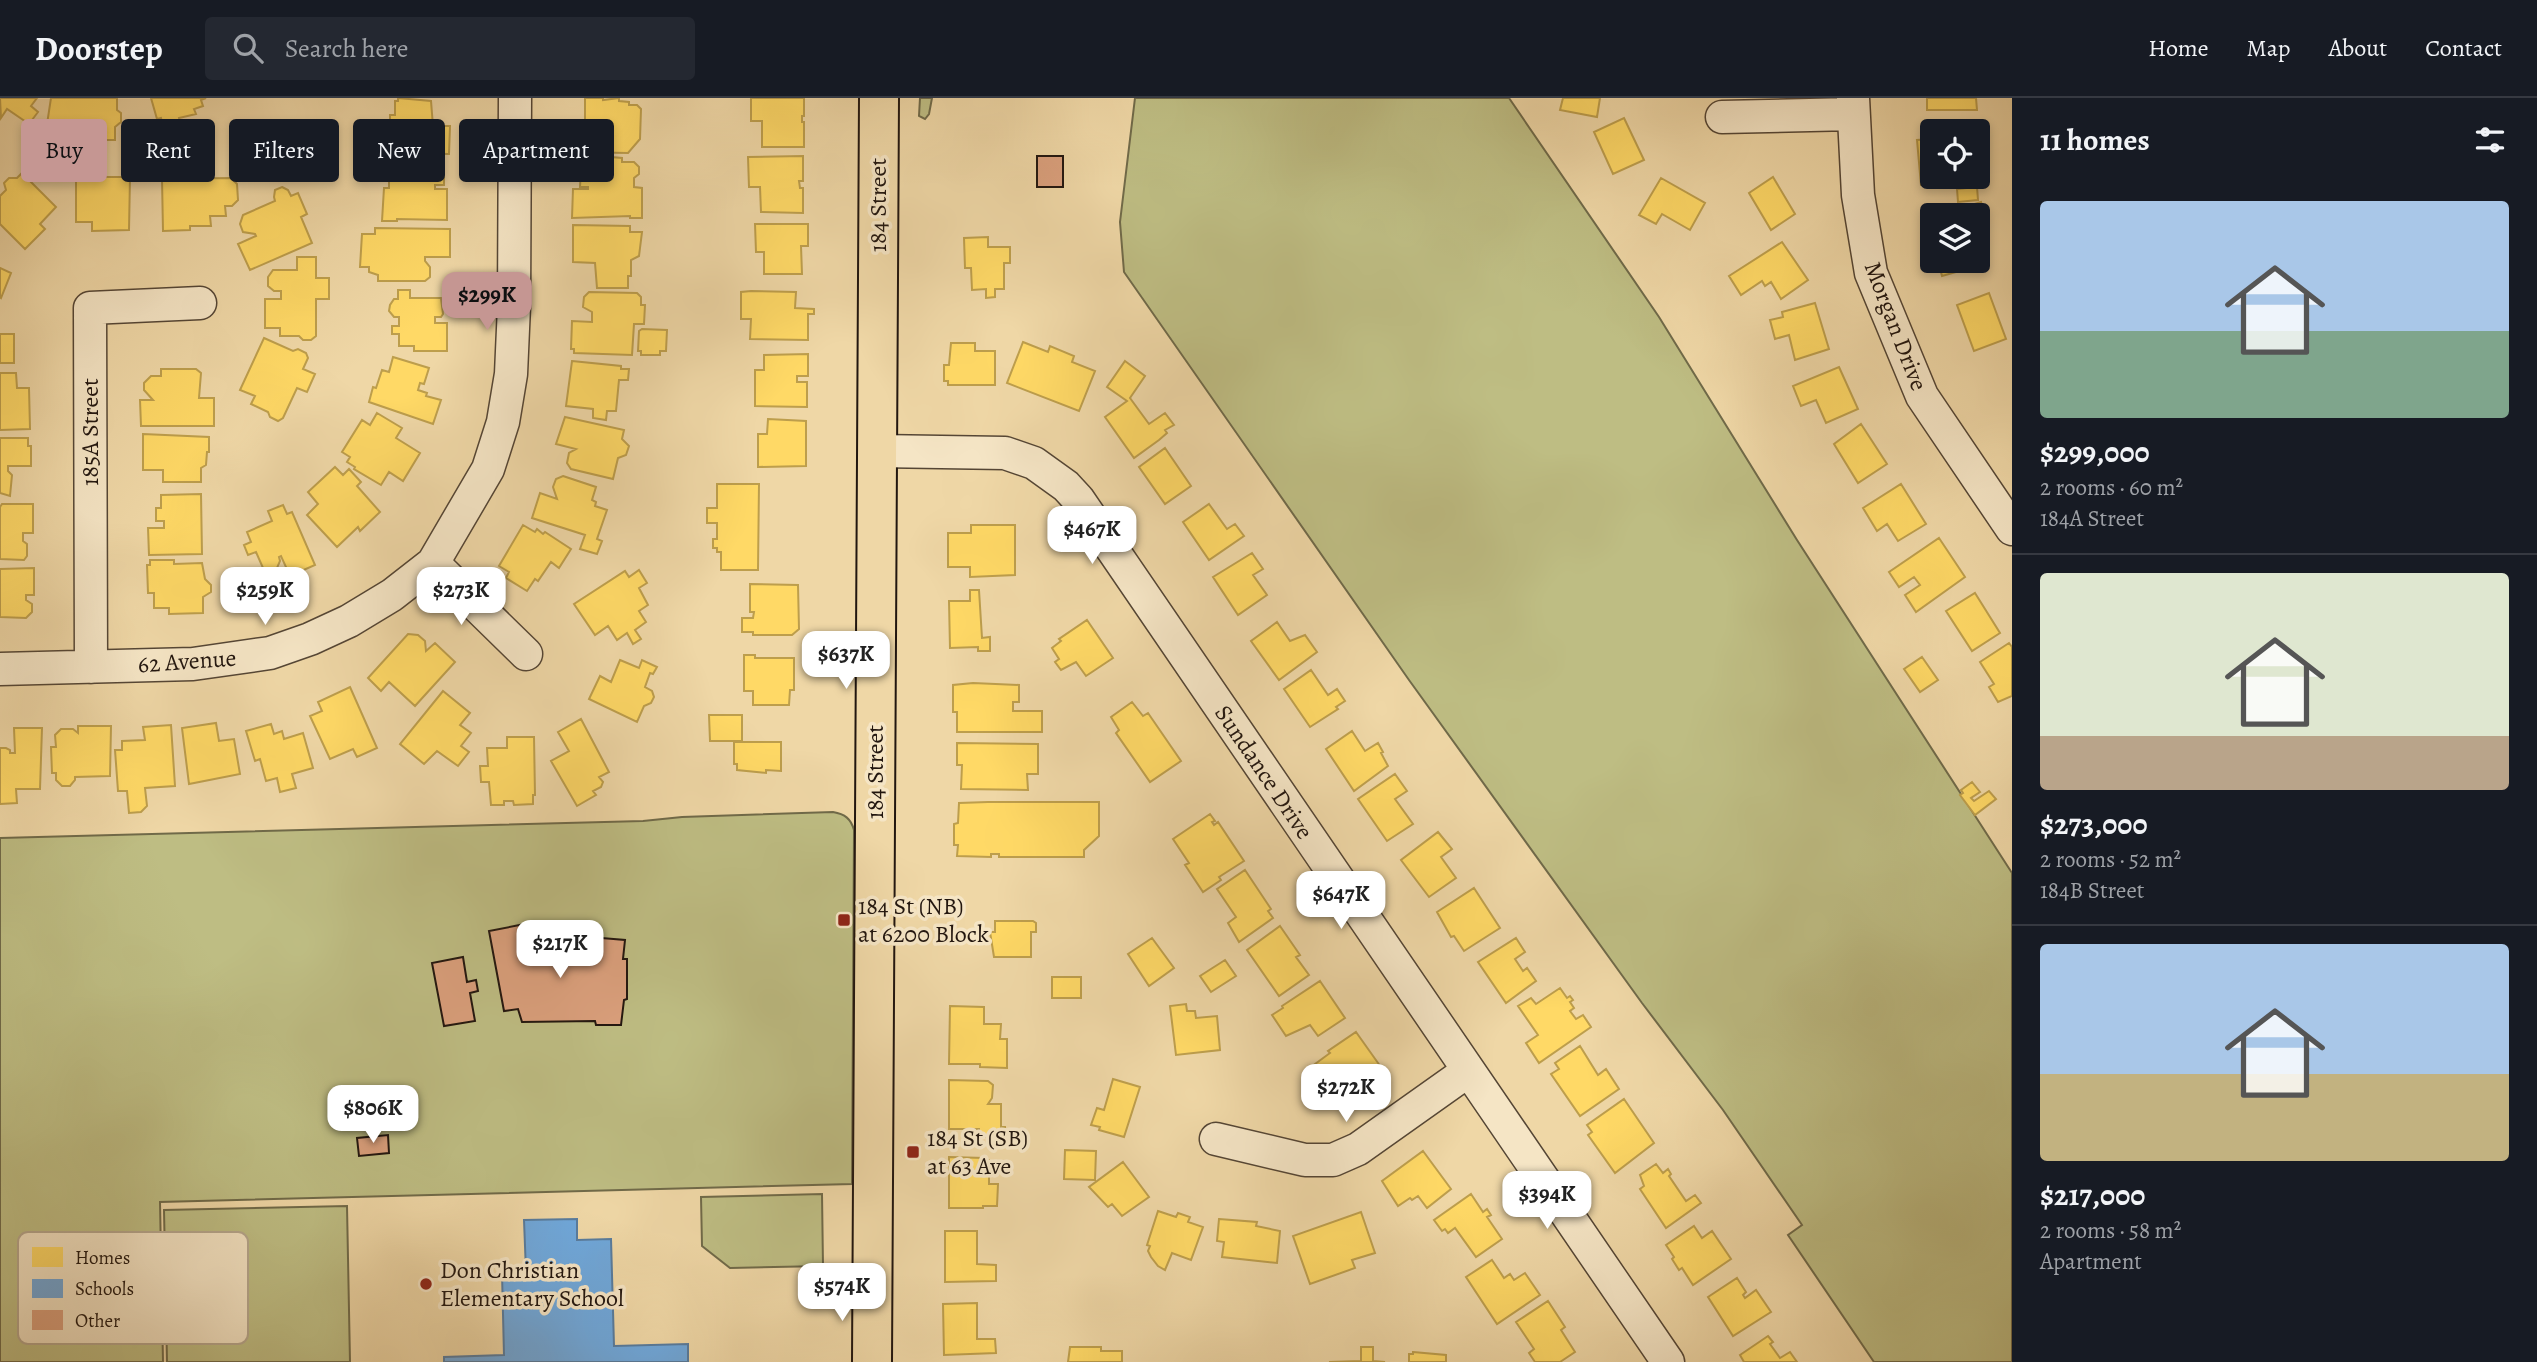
<!DOCTYPE html>
<html lang="en">
<head>
<meta charset="utf-8">
<style>
  :root { --surface:#171b24; --page:#242831; --text:#f1f3f6; --muted:#9ea1a6; --line:#363941; --accent:#c59692 }
  body { margin:0; font-family:Alegreya,serif; background:var(--page); color:var(--text); height:100vh; display:flex; flex-direction:column; font-size:26px; white-space:nowrap }
  * { box-sizing:border-box; margin:0 }
  p { font-size:23px; color:var(--muted) }
  .icon { flex:none; width:38px; height:38px; fill:none; stroke:currentColor; stroke-width:2; stroke-linecap:round; stroke-linejoin:round }
  .map { position:relative; flex:1; overflow:hidden }
  .sheet { display:flex; flex-direction:column; background:var(--surface); width:525px }
  .sheet>* { flex:none }
  .guide { position:absolute; left:21px; top:21px; width:665px; height:63px; display:flex; gap:14px }
  .fabs { position:absolute; left:1920px; top:21px; display:grid; gap:14px }
  .fabs a { display:grid; place-items:center; width:70px; height:70px; border-radius:7px; background:var(--surface); box-shadow:0 4px 10px #0003; font-size:35px }
  .price { position:absolute; translate:-50% -60px; padding:0 16px; border-radius:14px; background:#fff; color:#222; font-size:23px; line-height:46px; filter:drop-shadow(0 2px 4px #0008) }
  .price::after { content:''; position:absolute; left:50%; top:42px; width:21px; height:16px; margin-left:-10px; background:inherit; clip-path:polygon(0 0,100% 0,50% 100%) }
  .price.active { background:var(--accent); color:#111 }
  ul { padding:0; list-style:none }
  li { display:grid; align-content:center; gap:14px; height:371px; padding:0 28px }
  li+li { border-top:2px solid var(--line) }
  li span { display:grid; place-items:center; height:217px; border-radius:7px; color:#555 }
  li>.icon { margin-inline-start:auto }
  span .icon { width:126px; height:126px; fill:#fffc; stroke-width:1 }
  li b { font-size:30px }
  h2 { display:flex; justify-content:space-between; align-items:center; height:84px; padding:0 28px; font-size:30px }
  .pill { padding:0 24px; border-radius:7px; background:var(--surface); box-shadow:0 4px 10px #0003; font-size:24px; line-height:63px }
  .pill.active { background:var(--accent); color:#111 }
  header { display:flex; align-items:center; gap:42px; box-sizing:border-box; height:98px; padding:0 35px; background:var(--surface); border-bottom:2px solid var(--line) }
  header strong { font-size:33px }
  nav { display:flex; gap:38px; margin-inline-start:auto; font-size:24px }
  .search { width:490px; height:63px; background:var(--page); display:flex; align-items:center; gap:18px; box-sizing:border-box; padding:0 24px; border-radius:7px; color:var(--muted); font-size:26px }
  main { display:flex; flex:1; min-height:0 }
  .map>svg:first-child { display:block }
  .green { fill:#bebd83; stroke:#706a49; stroke-width:2 }
  .homes { fill:#ffd966; stroke:#bd9e4c; stroke-width:2 }
  .schools { fill:#6fa8dc; stroke:#587c9e; stroke-width:2 }
  .building { fill:#dba07d; stroke:#22160f; stroke-width:2 }
  .lines { fill:none; stroke-linecap:round; stroke-linejoin:round }
  .minor-casing { stroke:#554635; stroke-width:35 }
  .major-casing { stroke:#22160f; stroke-width:42 }
  .minor { stroke:#f5e5c5; stroke-width:32 }
  .major { stroke:#efd7a6; stroke-width:38 }
  .poi-dot { fill:#8f2418; stroke:#f5e5c5; stroke-width:2.5 }
  .labels { text-anchor:middle; dominant-baseline:central; stroke-width:7; stroke-linejoin:round; paint-order:stroke }
  .street-label { font-size:24px; fill:#22160f; stroke:#f5e5c5 }
  .poi-label { font-size:24px; fill:#22160f; stroke:#f5e5c5; text-anchor:start }
  .key { fill:#f5e5c5; stroke:#b6a78e; stroke-width:2 }
  .key-label { font-size:19px; fill:#22160f }
</style>
</head>
<body>
<header>
<strong>Doorstep</strong>
<div class="search"><svg class="icon" aria-label="search" viewBox="0 0 24 24"><circle cx="10" cy="10" r="6"/><path d="M15 15l6 6"/></svg>Search here</div>
<nav><a>Home</a><a>Map</a><a>About</a><a>Contact</a></nav>
</header>
<main>
<div class="map">
<svg width="2012" height="1264" viewBox="0 0 2012 1264">
  <rect width="100%" height="100%" fill="#efd7a6"/>
  <filter id="stains"><feTurbulence type="fractalNoise" baseFrequency=".00286" numOctaves="4"/><feColorMatrix values="0 0 0 0 .2 0 0 0 0 .09 0 0 0 0 .02 0 0 0 .5 -.17"/></filter>
  <radialGradient id="worn" r=".72"><stop offset=".6" stop-color="#630" stop-opacity="0"/><stop offset="1" stop-color="#630" stop-opacity=".3"/></radialGradient>
  <path class="green" d="M920,0H932L929,16L925,21L919,18Z
    M1135,0H1509L1659,219L1797,442L2012,775V1264H1874L1788,1137L1802,1127L1723,1012L1642,905L1409,582L1124,174L1120,124Z
    M833,714C845,716 851,721 854,732L852,1086L160,1104L163,1264H0V740L643,723L682,719Z
    M822,1096L823,1168L730,1170L702,1148L701,1099Z
    M347,1108L350,1264H167L164,1112Z"/>
  <path class="homes" d="M0,0H37L31,8L38,14L29,26L7,11L1,20Z
    M51,0H117V12L121,15V24L115,29V42H100V30H52L47,26Z
    M151,0H206L201,2L203,8L194,11L196,16L179,20L180,25L163,31L161,20L157,21Z
    M398,0L431,3L433,28H450L449,56L389,55L390,39L385,35V28L390,24V17H395V3H398Z
    M585,0H603V2L619,0V3L629,4V7H637L641,11L640,41L628,55L573,54L574,22H585Z
    M751,0H804V18H802V24H804V49H762V23H751Z
    M1563,0H1600L1597,19L1560,12Z
    M1927,0H1976L1977,12H1927Z
    M1624,20L1644,62L1613,76L1594,34Z
    M1932,41V79H1956L1957,84L1921,87L1917,42Z
    M803,58V83H799L800,90H803V115L761,114L760,89H749L748,59Z
    M611,59L622,60V64H634L639,69V76L634,80V89L642,90V120H630V118L572,120L573,91H588V89H580L581,70H590V64H611Z
    M388,65H444V87H435V91H447V122L397,121V123H382L384,90H389V81L384,77V68Z
    M22,75L56,109L40,126L45,131L25,151L0,126V98L6,92L4,85L9,80H17Z
    M76,79H130L129,132L92,133V124H76Z
    M1773,79L1795,116L1771,132L1749,95Z
    M231,80L237,86L238,102L232,108H225L226,118H210L211,128H190V132L163,133L162,81Z
    M1661,80L1705,105L1690,132L1662,116L1656,126L1639,117Z
    M282,89L288,92L291,98L298,95L307,116L301,119L312,145L250,172L238,146L256,138L255,136L243,134L240,126L243,117L275,103L274,99L275,92Z
    M1977,89L1978,102L1958,104L1957,91Z
    M1981,104L1985,118L1978,120V117H1967L1965,109Z
    M755,126H808V148H801L802,176H764V154H756Z
    M573,127L630,128V134H642L639,158L631,162V178H628V190H597L595,165L573,164Z
    M375,130L450,131V159H425V163L430,169V179L425,183H378V177L369,174V169H360L362,136H375Z
    M988,139V149H1010V165H1004V191H995V199L986,200V191L972,192L971,170H965L964,140Z
    M1782,144L1808,182L1781,201L1771,184L1765,188L1762,183L1741,197L1729,178Z
    M297,159H316V180H329V201H316V238L311,242H303L299,238H280V230H265V201H281V193H274L268,188V179L273,172H297Z
    M1938,163H1976L1977,168L1942,178Z
    M0,170L11,175L1,200L0,199Z
    M398,192H410V200H441L443,216L441,219H435V225H447V253H414V248H399V236H392V228H399V219H394L389,213L390,207L394,201H398Z
    M751,193L796,194L795,210L814,211V216H808V242L750,241L751,221H741V194Z
    M589,194L637,195L641,199V207H645L644,226H634L632,257L574,255V251H571L572,223L592,224V214L583,209L584,199Z
    M1989,195L2006,241L1974,253L1957,207Z
    M1815,205L1829,251L1795,262L1789,237L1775,241L1770,222L1783,219L1782,214Z
    M642,231L667,232L666,253H660V257H641V253H638L639,233Z
    M0,236H14V265H0Z
    M264,240L293,253L298,251L306,255L308,260L303,271L315,276L307,294L297,290L283,320L278,323L270,319L268,314L251,306L255,298L240,292Z
    M1023,244L1048,254L1050,248L1074,258L1072,264L1095,273L1079,313L1007,285Z
    M951,245H975V253H995V287H948V283H944V267H949Z
    M808,256V278H797V284H807V309L755,308V272H764V257Z
    M393,259L429,270L424,286L420,285L418,292L427,295L426,298L441,302L433,326L369,304L373,289L376,290L382,272L389,274Z
    M572,263L621,268V271H629L628,282H619L616,313H607L606,322L593,320V311L566,308Z
    M1125,263L1145,278L1130,300L1149,326L1165,315L1174,327L1165,332L1167,335L1159,342L1134,360L1105,319L1127,303L1107,289Z
    M1839,269L1858,311L1826,325L1816,302L1801,308L1793,288Z
    M161,271H196L201,275L199,300H214V328H141L140,302H153L144,292V285L151,278H161Z
    M0,275H16L17,290H29L30,331L0,332Z
    M377,315L402,330L396,340L420,355L403,383L389,374L381,387L354,371L355,369L347,364L350,359L342,354L362,322L370,327Z
    M565,319L624,332L622,341L629,348L626,357L618,360L613,381L571,371L567,365L569,355L576,351L556,346Z
    M768,321L806,323V368L758,369V336H767Z
    M1861,326L1887,366L1858,385L1834,346Z
    M143,336L209,339V354H207L206,367L201,370V384H163V372H143Z
    M0,340H28V348H31V368H8V373L12,377L10,398L0,395Z
    M1165,350L1191,388L1165,406L1139,369Z
    M335,369L343,377L349,371L361,384L357,388L380,414L360,433L358,429L337,449L307,417L318,406L308,394Z
    M563,378L596,389L592,402L596,404L595,408L607,412L597,441L602,443L597,456L580,451L585,437L532,420L540,395L557,401L553,389L556,381Z
    M717,386H759L758,472H721V454H717V450H713V441H717V425H707V410H717Z
    M1901,386L1926,426L1898,443L1887,426L1877,433L1863,410Z
    M201,396L202,456L149,457L148,430H164V423H156V410H161V397Z
    M2,406H33V435H23V443L27,446V458L24,462L0,461V409Z
    M1209,406L1227,431L1235,426L1244,438L1209,462L1183,424Z
    M283,407L287,416L292,414L315,467L290,478L281,458L279,459L280,463L277,470L270,473L263,470L256,454L248,457L244,447L251,444L247,434L272,423L268,413Z
    M523,427L535,434L537,431L543,436L545,434L571,451L559,470L551,464L538,483L535,481L527,493L506,480L509,474L499,468Z
    M971,427H1015V477L970,479V469H948V435H971Z
    M1939,440L1965,479L1916,514L1905,497L1920,487L1914,479L1899,489L1889,474Z
    M1252,455L1263,471L1253,477L1267,497L1238,517L1213,479Z
    M150,462H174V466L202,465L205,481L211,487V494L203,499V515L169,516V510H154V495H148L147,467H150Z
    M34,470V497H26V502L32,506V514L26,520L0,519V471Z
    M639,472L647,485L639,490L648,507L639,513L646,524L635,532L641,541L633,546L627,535L617,542L608,528L595,537L574,506L625,473L629,479Z
    M750,486L798,487L799,531L792,537H753V534H742V520H753L754,514H750Z
    M970,492H979L982,540L990,539V553H978V549L950,550L949,503H970Z
    M1975,495L2000,535L1972,553L1946,513Z
    M1087,522L1113,560L1086,578L1076,564L1061,572L1055,564L1059,561L1052,550L1061,543L1059,541Z
    M1277,524L1290,543L1305,537L1317,554L1279,582L1251,543Z
    M408,536L418,537L425,543L426,553L435,545L455,564L415,608L389,584L381,593L368,580Z
    M2009,545L2012,549V598L1998,604L1989,589L1994,586L1980,564Z
    M744,557H755V560H794V592H790L789,607H753V593H744Z
    M1922,559L1938,582L1920,594L1904,571Z
    M620,562L639,570L642,562L657,569L653,576L650,575L645,589L652,593L654,599L651,605L644,608L637,624L589,601L600,578L611,584Z
    M1311,572L1328,597L1337,591L1345,603L1336,609L1338,611L1310,629L1284,591Z
    M973,585L1019,587V604H1013V613H1042V634H957V614H953V587Z
    M350,589L377,650L357,659L353,651L330,661L310,618L322,613L318,604Z
    M443,593L470,615L460,627L471,635L461,648L469,654L458,668L437,653L424,666L400,646Z
    M1132,604L1143,618L1148,615L1181,663L1150,684L1116,635L1119,632L1111,619Z
    M709,617H742V643H710Z
    M581,621L609,674L599,679L603,684L601,689L593,693L596,697L577,708L551,663L569,653L558,634Z
    M216,625L219,643L234,641L240,676L189,686L182,630Z
    M271,626L274,636L282,633L284,641L303,635L313,670L292,676L296,690L280,694L277,680L266,683L260,661L255,663L246,633Z
    M171,627L175,688L145,690L147,708L141,714L129,715L127,693H118L115,652H122V643L145,642L143,629Z
    M78,628H111L110,678L75,679V682L70,688H62L56,682V675H52L51,649H56L55,637L61,631H73L78,635Z
    M14,630H42L40,691H16L17,705L0,706V650H6L10,652V655H15Z
    M1352,633L1365,653L1378,645L1383,654L1381,655L1388,668L1354,693L1326,651Z
    M507,639H534L535,697H533V706L514,707L513,703H504V707H491L489,684H481L480,668H488L487,650H507Z
    M734,644H781V673L766,672V675L737,672V666H734Z
    M957,645L1038,646V676H1027L1028,692L961,691L962,667H957Z
    M1395,676L1407,693L1395,701L1413,726L1387,743L1358,701Z
    M1972,684L1980,694L1971,700L1974,703L1989,693L1996,701L1975,717L1960,697L1963,695L1961,692Z
    M988,704H1099V738L1084,752V759H999V756H991V759L957,758L958,747H954V726L958,725L959,705Z
    M1210,716L1215,723L1212,724L1214,727L1218,724L1244,763L1219,779L1221,782L1203,794L1185,767L1189,765L1173,741Z
    M1438,734L1452,751L1441,759L1456,780L1429,799L1401,762Z
    M1245,772L1271,811L1268,813L1273,820L1239,844L1228,825L1236,819L1217,791Z
    M1474,790L1500,830L1464,853L1454,838L1451,839L1437,814Z
    M995,823H1033L1036,825V834H1031V859H994L990,834H995Z
    M1280,828L1300,857L1296,859L1309,877L1279,898L1247,852Z
    M1152,840L1174,870L1149,888L1128,856Z
    M1516,840L1525,854L1515,861L1523,873L1527,870L1536,883L1506,905L1478,864Z
    M1225,862L1236,878L1211,894L1200,878Z
    M1052,879H1081V900H1052Z
    M1320,883L1345,920L1318,938L1310,927L1286,938L1272,917L1283,910L1282,908Z
    M1560,890L1567,900L1570,898L1573,902L1570,904L1574,910L1570,913L1576,921L1583,917L1591,929L1539,965L1526,945L1538,937L1518,908L1531,900L1536,906Z
    M1186,906L1187,913H1195L1196,920L1217,918L1220,952L1176,957L1170,908Z
    M950,908L984,909V926H1001L1000,941H1007V970L980,969V966H949Z
    M1356,934L1383,972L1349,998L1347,996L1335,1004L1311,969L1330,955L1328,953Z
    M1580,948L1598,977L1606,971L1619,991L1580,1018L1551,976L1559,971L1555,965Z
    M1113,981L1140,989L1124,1039L1099,1032L1100,1029L1091,1027L1097,1010L1104,1012Z
    M949,982L988,983L993,987L992,1000L988,1006H1001V1029H1005V1039H979V1031H949Z
    M1624,1001L1654,1045L1615,1075L1588,1037L1592,1034L1587,1027Z
    M1065,1052L1096,1053L1095,1082L1064,1081Z
    M1423,1053L1451,1091L1427,1110L1418,1098L1412,1102L1410,1100L1398,1108L1382,1083Z
    M949,1059L984,1060V1062H989V1086H998L997,1108H983V1110H949Z
    M1123,1064L1149,1099L1122,1118L1112,1106L1108,1109L1089,1089Z
    M1656,1066L1663,1075L1668,1071L1671,1076L1669,1078L1686,1103L1695,1097L1701,1105L1666,1130L1640,1091L1644,1088L1640,1077Z
    M1471,1096L1483,1114L1487,1111L1491,1117L1487,1119L1502,1141L1476,1159L1455,1130L1448,1135L1445,1131L1442,1133L1434,1122Z
    M1158,1113L1176,1119L1178,1115L1190,1119L1188,1124L1203,1129L1191,1162L1172,1155L1165,1172L1158,1168L1151,1159L1148,1153L1150,1148L1147,1147Z
    M1361,1114L1375,1155L1352,1162L1355,1170L1310,1186L1293,1138Z
    M1219,1121L1257,1124L1256,1128L1280,1133L1277,1165L1222,1159L1224,1144L1217,1143Z
    M1694,1128L1702,1140L1712,1133L1731,1161L1693,1187L1682,1170L1679,1172L1672,1161L1674,1159L1666,1147Z
    M945,1133H977V1166L996,1167V1183L945,1184Z
    M1492,1162L1504,1180L1510,1176L1514,1182L1525,1175L1540,1197L1497,1226L1466,1179Z
    M1737,1180L1746,1194L1743,1197L1745,1200L1756,1192L1771,1214L1733,1238L1708,1199Z
    M1548,1203L1565,1229L1561,1232L1575,1254L1560,1264H1535L1529,1255L1534,1251L1516,1224Z
    M977,1205V1241H995L996,1255L944,1257L943,1206Z
    M1768,1238L1773,1244L1770,1246L1780,1260L1790,1254L1797,1264H1744L1740,1257Z
    M1070,1249H1101V1253H1122V1264H1068Z
    M1361,1249H1373V1263L1385,1264H1329L1361,1263Z
    M1413,1254L1446,1257V1264H1409V1256H1413Z"/>
  <path class="schools" d="M577,1121V1142L611,1141L614,1248L688,1246V1264H444V1259L504,1257L502,1175L526,1174L524,1122Z"/>
  <path class="building" d="M1037,58H1063V89H1037Z
    M530,825L537,863H587L590,839L625,842L623,861H627V901L624,902L621,927H596L595,923L522,924L518,911L504,913L489,833Z
    M463,859L467,884L476,882L478,893L470,895L475,923L444,928L432,865Z
    M388,1037L389,1055L359,1058L357,1040Z"/>
  <g class="lines">
    <g class="minor-casing">
      <path id="minor" d="M1853,0L1858,97L1871,175L1922,298L2012,431
        M1722,19L1853,16
        M877,353L1005,355L1034,365L1066,388L1078,401L1668,1264
        M433,465L526,556
        M91,569L90,210L200,205
        M0,571L193,566L270,555L310,541L349,523L392,497L433,465L488,371L503,324L511,276L514,208L515,0
        M1216,1041L1305,1062H1333L1358,1051L1468,973"/>
    </g>
    <g class="major-casing">
      <path id="major" d="M872,1264L879,0"/>
    </g>
    <use href="#minor" class="minor"/>
    <use href="#major" class="major"/>
  </g>
  <g class="poi-dot">
    <rect x="837" y="815" width="14" height="14" rx="3.5"/>
    <rect x="906" y="1047" width="14" height="14" rx="3.5"/>
    <circle cx="426" cy="1186" r="7"/>
  </g>
  <g class="labels">
    <g class="street-label">
      <text transform="translate(878 107) rotate(-90)">184 Street</text>
      <text transform="translate(1896 228) rotate(69)">Morgan Drive</text>
      <text transform="translate(90 334) rotate(-90)">185A Street</text>
      <text transform="translate(187 563) rotate(-4)">62 Avenue</text>
      <text transform="translate(875 674) rotate(-90)">184 Street</text>
      <text transform="translate(1264 674) rotate(56)">Sundance Drive</text>
    </g>
    <g class="poi-label">
      <text x="858" y="808">184 St (NB)<tspan x="858" dy="28">at 6200 Block</tspan></text>
      <text x="927" y="1040">184 St (SB)<tspan x="927" dy="28">at 63 Ave</tspan></text>
      <text x="440" y="1172">Don Christian<tspan x="440" dy="28">Elementary School</tspan></text>
    </g>
  </g>
  <rect x="18" y="1134" width="230" height="112" rx="10" class="key"/>
  <rect x="32" y="1149" width="31" height="20" fill="#ffd966"/>
  <rect x="32" y="1181" width="31" height="19" fill="#6fa8dc"/>
  <rect x="32" y="1212" width="31" height="20" fill="#dba07d"/>
  <g class="key-label">
    <text x="75" y="1166">Homes</text>
    <text x="75" y="1197">Schools</text>
    <text x="75" y="1229">Other</text>
  </g>
  <rect width="100%" height="100%" filter="url(#stains)"/>
  <rect width="100%" height="100%" fill="url(#worn)"/>
</svg>
<div class="fabs">
<a><svg class="icon" aria-label="locate" viewBox="0 0 24 24"><circle cx="12" cy="12" r="6"/><path d="M12 2v4M12 18v4M2 12h4M18 12h4"/></svg></a>
<a><svg class="icon" aria-label="layers" viewBox="0 0 24 24"><path d="M12 4l9 5-9 5-9-5zM3 14l9 5 9-5"/></svg></a>
</div>
<b class="price active" style="left:487px;top:234px">$299K</b>
<b class="price" style="left:1092px;top:468px">$467K</b>
<b class="price" style="left:265px;top:529px">$259K</b>
<b class="price" style="left:461px;top:529px">$273K</b>
<b class="price" style="left:846px;top:593px">$637K</b>
<b class="price" style="left:1341px;top:833px">$647K</b>
<b class="price" style="left:560px;top:882px">$217K</b>
<b class="price" style="left:1346px;top:1026px">$272K</b>
<b class="price" style="left:373px;top:1047px">$806K</b>
<b class="price" style="left:1547px;top:1133px">$394K</b>
<b class="price" style="left:842px;top:1225px">$574K</b>
<div class="guide">
<a class="pill active">Buy</a>
<a class="pill">Rent</a>
<a class="pill">Filters</a>
<a class="pill">New</a>
<a class="pill">Apartment</a>
</div>
</div>
<section class="sheet">
<h2>11 homes<svg class="icon" aria-label="filters" viewBox="0 0 24 24"><path d="M4 7h16M4 17h16"/><circle cx="9" cy="7" r="2"/><circle cx="15" cy="17" r="2"/></svg></h2>
<ul>
<li><span style="background:linear-gradient(#a9c7e8 60%,#7fa58c 0)"><svg class="icon" aria-label="home" viewBox="0 0 24 24"><path d="M3 11l9-7 9 7M6 9v11h12V9"/></svg></span><div><b>$299,000</b><p>2 rooms · 60 m²</p><p>184A Street</p></div></li>
<li><span style="background:linear-gradient(#dfe7d0 75%,#b9a48a 0)"><svg class="icon" aria-label="home" viewBox="0 0 24 24"><path d="M3 11l9-7 9 7M6 9v11h12V9"/></svg></span><div><b>$273,000</b><p>2 rooms · 52 m²</p><p>184B Street</p></div></li>
<li><span style="background:linear-gradient(#a9c7e8 60%,#c2b280 0)"><svg class="icon" aria-label="home" viewBox="0 0 24 24"><path d="M3 11l9-7 9 7M6 9v11h12V9"/></svg></span><div><b>$217,000</b><p>2 rooms · 58 m²</p><p>Apartment</p></div></li>
</ul>
</section>
</main>
</body>
</html>
